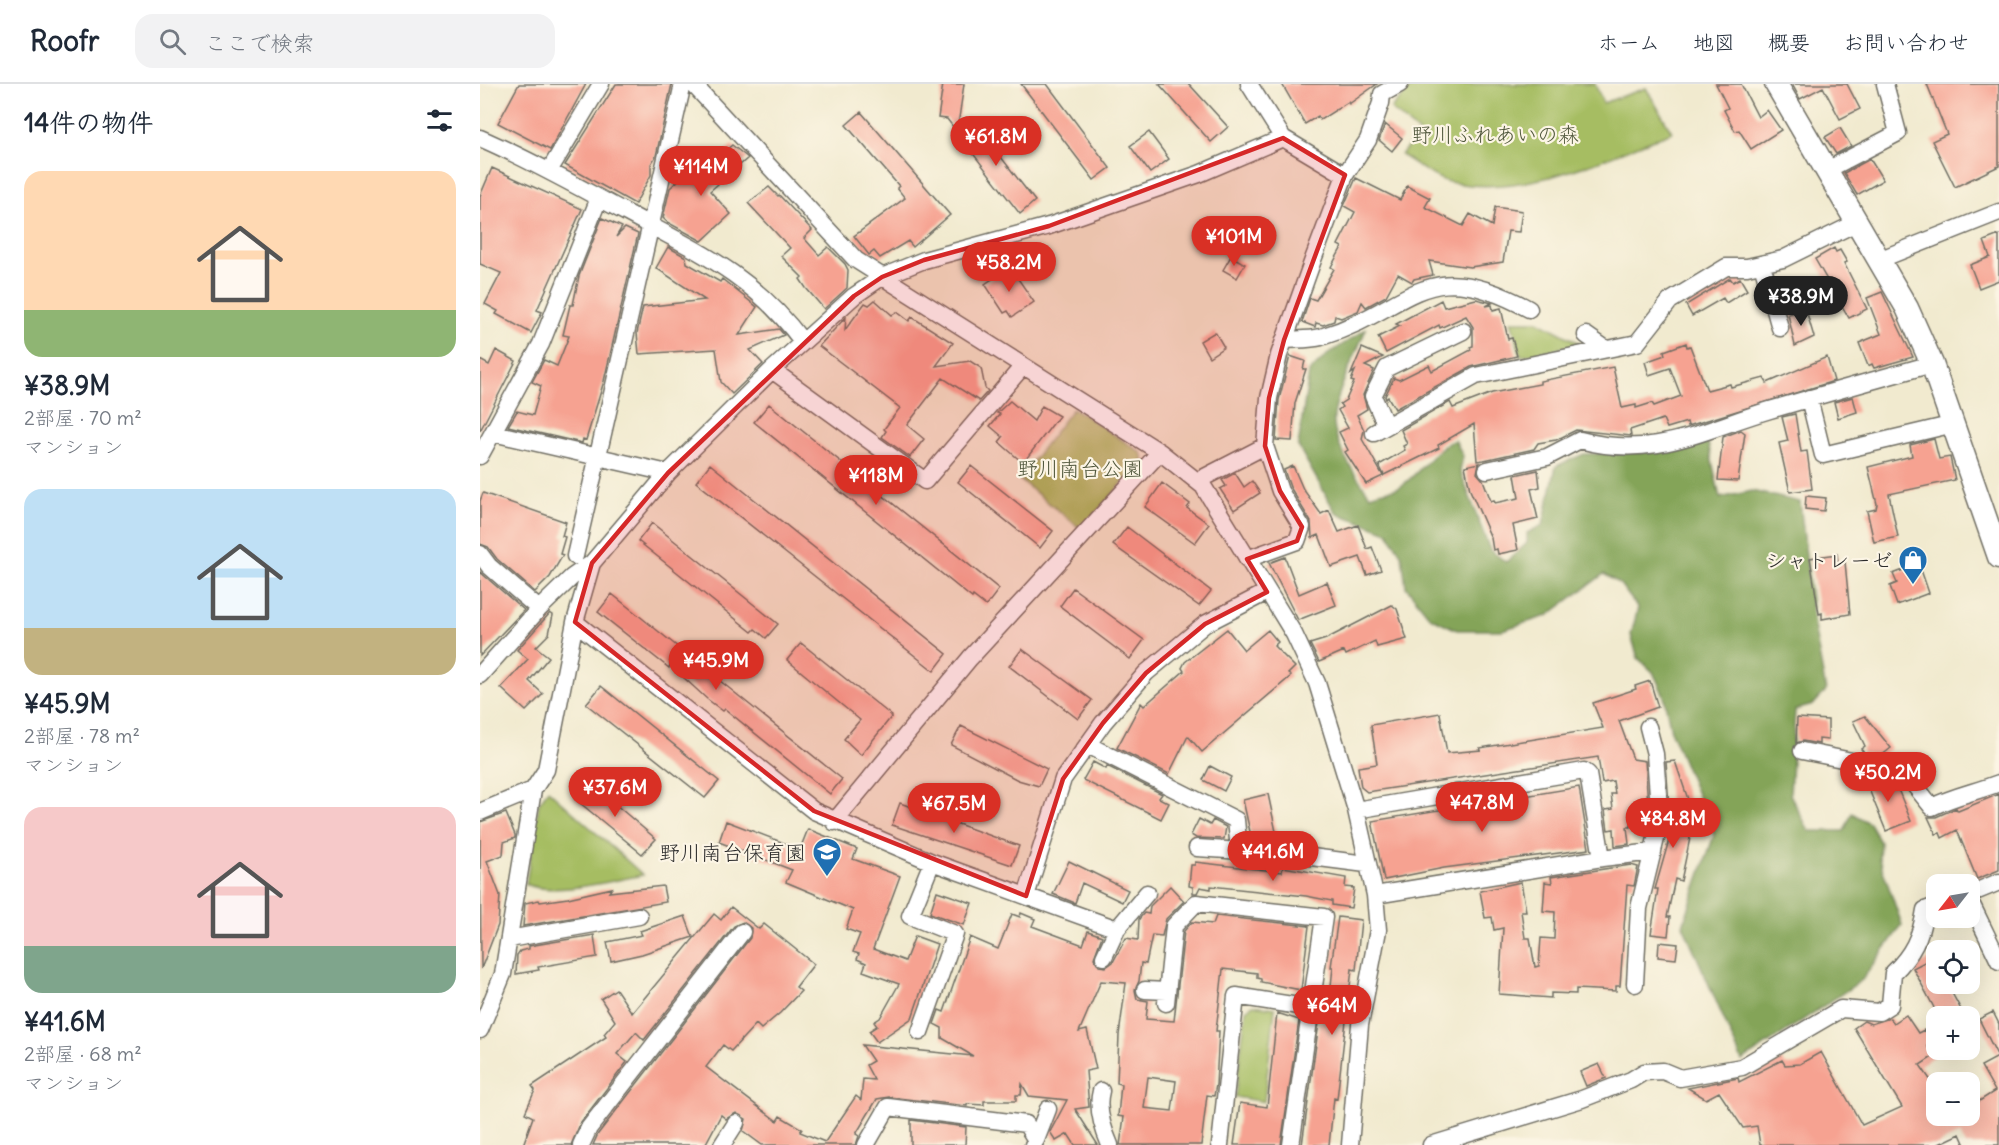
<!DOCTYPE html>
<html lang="ja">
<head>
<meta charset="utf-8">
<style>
  :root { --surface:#fff; --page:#f2f2f3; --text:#1f2937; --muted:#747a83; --line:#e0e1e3; --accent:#d93025 }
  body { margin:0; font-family:Delius,"Klee One",sans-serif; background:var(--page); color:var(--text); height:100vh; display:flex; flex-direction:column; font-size:22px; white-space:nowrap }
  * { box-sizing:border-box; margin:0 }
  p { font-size:20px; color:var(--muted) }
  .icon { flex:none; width:33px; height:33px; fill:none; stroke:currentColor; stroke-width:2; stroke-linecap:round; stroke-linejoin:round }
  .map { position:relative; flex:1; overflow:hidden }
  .details { display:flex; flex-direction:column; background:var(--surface); width:480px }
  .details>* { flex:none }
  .needle { width:39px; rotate:239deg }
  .tools { position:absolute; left:1446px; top:790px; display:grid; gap:12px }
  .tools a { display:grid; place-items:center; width:54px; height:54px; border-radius:12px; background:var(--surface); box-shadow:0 6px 24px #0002; font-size:30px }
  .price { position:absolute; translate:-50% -51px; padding:0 14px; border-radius:21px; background:var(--accent); color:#fff; font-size:20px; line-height:39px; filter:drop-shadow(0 2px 3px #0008) }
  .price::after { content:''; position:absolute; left:50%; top:36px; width:18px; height:14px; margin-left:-9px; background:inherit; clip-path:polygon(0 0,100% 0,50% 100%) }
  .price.active { background:#222; color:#fff }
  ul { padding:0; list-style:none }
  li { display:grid; align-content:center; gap:12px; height:318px; padding:0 24px }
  li span { display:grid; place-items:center; height:186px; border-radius:18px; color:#555 }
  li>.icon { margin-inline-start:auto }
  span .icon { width:108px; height:108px; fill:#fffc; stroke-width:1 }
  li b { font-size:26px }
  h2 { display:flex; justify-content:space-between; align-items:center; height:72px; padding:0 24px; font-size:26px }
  header { display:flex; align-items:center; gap:36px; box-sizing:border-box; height:84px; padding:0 30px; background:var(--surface); border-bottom:2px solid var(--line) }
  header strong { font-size:28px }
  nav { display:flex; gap:33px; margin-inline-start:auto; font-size:21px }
  .search { width:420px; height:54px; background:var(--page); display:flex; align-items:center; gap:15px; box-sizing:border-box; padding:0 21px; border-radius:18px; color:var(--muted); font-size:22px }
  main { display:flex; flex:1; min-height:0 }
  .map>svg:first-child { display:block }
  .green { fill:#a6bd62; stroke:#687446; stroke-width:1.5 }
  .forest { fill:#84a458; stroke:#586842; stroke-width:1.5 }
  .building { fill:#f6a291; fill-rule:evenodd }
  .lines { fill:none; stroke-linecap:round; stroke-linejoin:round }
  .street-casing { stroke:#706e64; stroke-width:19 }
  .secondary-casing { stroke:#706e64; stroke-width:25 }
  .street { stroke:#fff; stroke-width:16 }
  .secondary { stroke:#fff; stroke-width:22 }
  .marked { fill:#d62828; fill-opacity:0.2; stroke:#d62828; stroke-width:4.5; stroke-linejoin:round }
  .labels { text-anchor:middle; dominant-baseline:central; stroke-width:4.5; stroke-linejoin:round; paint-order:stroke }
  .park-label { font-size:21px; fill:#50573c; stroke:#fcf5e5 }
  .poi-label { font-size:21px; fill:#2b2b2b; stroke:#fcf5e5; text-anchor:end }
</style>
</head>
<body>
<header>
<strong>Roofr</strong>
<div class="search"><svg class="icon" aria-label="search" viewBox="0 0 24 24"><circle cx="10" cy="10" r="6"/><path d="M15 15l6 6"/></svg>ここで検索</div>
<nav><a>ホーム</a><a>地図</a><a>概要</a><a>お問い合わせ</a></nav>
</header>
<main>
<section class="details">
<h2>14件の物件<svg class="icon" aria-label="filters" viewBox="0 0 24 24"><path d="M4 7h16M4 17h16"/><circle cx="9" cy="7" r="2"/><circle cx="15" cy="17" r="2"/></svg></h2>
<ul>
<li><span style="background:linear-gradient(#ffd9b3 75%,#8fb573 0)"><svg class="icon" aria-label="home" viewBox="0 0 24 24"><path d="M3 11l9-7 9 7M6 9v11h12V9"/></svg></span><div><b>¥38.9M</b><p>2部屋 · 70 m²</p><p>マンション</p></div></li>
<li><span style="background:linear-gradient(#bfe0f5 75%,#c2b280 0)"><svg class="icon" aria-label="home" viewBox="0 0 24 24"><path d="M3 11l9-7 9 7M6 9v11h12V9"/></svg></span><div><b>¥45.9M</b><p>2部屋 · 78 m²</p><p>マンション</p></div></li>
<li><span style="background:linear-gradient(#f6c9c9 75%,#7fa58c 0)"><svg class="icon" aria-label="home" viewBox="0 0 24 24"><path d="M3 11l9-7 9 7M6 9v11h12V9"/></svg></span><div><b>¥41.6M</b><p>2部屋 · 68 m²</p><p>マンション</p></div></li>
</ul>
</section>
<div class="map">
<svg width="1519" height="1061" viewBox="0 0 1519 1061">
  <rect width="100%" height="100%" fill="#fcf5e5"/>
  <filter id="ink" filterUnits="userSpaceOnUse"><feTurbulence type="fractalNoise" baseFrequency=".0167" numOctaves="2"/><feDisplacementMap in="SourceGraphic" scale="12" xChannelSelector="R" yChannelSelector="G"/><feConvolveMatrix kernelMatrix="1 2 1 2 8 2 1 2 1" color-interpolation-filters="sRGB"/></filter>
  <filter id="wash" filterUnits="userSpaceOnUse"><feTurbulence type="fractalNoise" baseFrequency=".008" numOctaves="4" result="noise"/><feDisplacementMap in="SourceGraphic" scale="24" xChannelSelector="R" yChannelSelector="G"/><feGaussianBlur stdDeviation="1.35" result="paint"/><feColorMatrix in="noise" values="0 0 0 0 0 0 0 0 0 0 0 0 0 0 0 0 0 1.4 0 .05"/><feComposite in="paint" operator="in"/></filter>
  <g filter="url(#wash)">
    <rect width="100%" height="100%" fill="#f1eacf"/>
    <path class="green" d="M933,0H1115L1123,19L1166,4L1192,48C1121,75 1047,114 969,98C954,95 935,79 921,71L939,49L911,25Z
      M1031,237H1058L1101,260L1041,272Z
      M593,324L662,369L664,376L601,445L539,395Z
      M68,706L163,791C132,796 74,813 46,800L59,719Z
      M773,921L795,924L784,1018L755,1013L766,926Z"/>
    <path class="forest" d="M886,245C876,270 857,306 854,332C851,357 876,392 890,411C899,407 917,406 921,402C941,389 954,363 975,356L983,372L980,387L1010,466L1026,478L1047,459V449L1063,441L1076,382L1104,370L1176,368L1227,354L1240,414L1272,407L1320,418L1334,542L1346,607L1333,621L1315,626L1310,710L1329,747H1364L1372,729L1389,739L1400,758L1399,775L1422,841L1382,896L1262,977L1203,841L1234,751L1191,648L1184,612L1173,588L1158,574L1151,551L1158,524L1140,500L1124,490L1067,532L1022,546H977L950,533L926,503L922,472L908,448L856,429L818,362L829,288L847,271Z"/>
    <g id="blocks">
      <path class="building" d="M39,0H106L70,66L18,39Z
        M136,0H192L176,72L171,80V91L155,120L85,81Z
        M463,0H484L477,48L467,35L458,34Z
        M541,0H567L630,84L614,96Z
        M679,0H709L748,43L731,58Z
        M802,0H897L869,20L868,18L840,36L838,32L825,40Z
        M1236,0H1261L1278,33L1287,26L1301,46L1271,65L1259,46L1255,47L1244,26L1248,24Z
        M1312,0H1367L1380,25L1360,35L1343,3L1320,15Z
        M1447,0H1519V82L1475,103L1452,57L1467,50Z
        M381,28L470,131L433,163L428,157L400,174L394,167L389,171L374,152L425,114L417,104L419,102L366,41Z
        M493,37L555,117L540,130L477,49Z
        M905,40L922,54L912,67L899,56Z
        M1360,44L1371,62L1356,70L1345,53Z
        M669,48L689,75L670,89L650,62Z
        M252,61L268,74L230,107L251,130L222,157L187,138L183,134L190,104L210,86L216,93Z
        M1390,75L1403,96L1377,111L1364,89Z
        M12,84L102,125L57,226L62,228L51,249L16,230L18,227L5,220L21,189L0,180V112Z
        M876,94L920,116L927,102L950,114L945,123L983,142L990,130L1012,142L1015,123L1042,127L1039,148L1028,147L1023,178L990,183L949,177L953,191L934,195L932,198L918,190L906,212L886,223L882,218L878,227L861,234L855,232L854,237L843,241L836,239L835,243L822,238L830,214L836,216L854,185L851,183L862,163L858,161L875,128L864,122Z
        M289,103L298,112L299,111L332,146L324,154L339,171L348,163L365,180L368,186L367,204L344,225L326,204L320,195L322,193L301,172L310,164L268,119Z
        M122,134L142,143L136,153L145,144L158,150L124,297L106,356L103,355L102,359L28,342L37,327L53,331L61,302L52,298L64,276L77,282L89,252L83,251L90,221H93L99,192Z
        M1519,151V196L1499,204L1490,181L1510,173L1504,157Z
        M188,163L206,173L207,179L240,198L242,195L277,223L259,251L299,245L304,251L270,266L283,280L252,310L241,298L236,265L159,270L157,249L163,223L225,216L176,184Z
        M1354,164L1356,168L1360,166L1367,178L1364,179L1387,225L1369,234L1335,175Z
        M751,172L765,180L757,194L743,186Z
        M530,183L554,218L532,233L528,227L524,229L505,200Z
        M1250,194L1253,198L1260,194L1267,206L1246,219L1243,214L1212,232L1206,221Z
        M1402,208L1433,273L1394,284L1392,280L1388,282L1379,259L1401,250L1387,214Z
        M996,215L1012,219L1006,222L1012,221L1013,226L1021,224L1028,255L1032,254L1037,272L991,283L915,325L908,313L906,315L905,312L914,294L919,296L949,281L952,287L991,266L990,263L993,262V243L986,232L960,244L959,241L906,269L898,253L920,242L916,240L961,216L964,223Z
        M395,216L412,231L417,228L429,237L432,233L473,259L456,282L490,277L501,284L505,304L508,307L499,317L463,294L427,341L444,355L430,373L402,353L406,347L404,345L420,324L339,262L366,233L365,246L385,219L389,221Z
        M1326,226L1334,253L1315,262L1308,230Z
        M735,248L744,263L729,273L720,257Z
        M1206,259L1207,263L1210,262L1227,306L1250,300L1251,303L1284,294L1287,299L1347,273L1354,297L1208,342L1207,338L1187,344L1183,335L1150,346L1151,352L1096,346L1076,356L1058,359L1054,365L1004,376L997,377L994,340L958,361L959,364L904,391L899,381L925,366L923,362L927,360L921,346L970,318L973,324L1012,309L1060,300V297L1133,283L1142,324L1156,321V324L1172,319L1174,322L1201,312L1190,284L1169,291L1165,278L1185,271L1184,267Z
        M882,264L903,273L885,282L894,286L883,311L887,325L877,331L884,346L882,355L903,392L886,400L865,368L868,366L859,348L868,344L858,326L862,323L860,320L866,316L874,298L871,297L875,287L871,290Z
        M16,266L36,277L0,347V276L9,281Z
        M810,272L825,277L823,285H826L815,319L812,357L796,356L799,316Z
        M1373,313L1377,328L1358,334L1354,318Z
        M530,317L554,337L562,322L579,332L543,379L519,358L523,353L510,342L520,330L517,329Z
        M289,320L519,505L506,522L493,512L492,514L274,338Z
        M1315,330L1321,368L1327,367L1332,405L1310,408L1299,359L1308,357L1302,333Z
        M1261,346L1265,349L1258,397L1238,396L1243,353Z
        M1454,355L1459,375L1470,373L1475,396L1409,410L1418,453L1394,458L1387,427L1396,425L1397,420L1388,383L1432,372L1430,361Z
        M999,379L997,389L1003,396L1011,417L1014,416L1015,419L1039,414L1035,391L1058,386L1060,403L1051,405L1058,435L1033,441L1038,466L1018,470L1017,465L1013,466L1011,454L990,406L985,382Z
        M230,380L467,570L454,587L216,398Z
        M491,382L573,447L560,464L478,398Z
        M813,382L823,405L841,430L849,426L859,448L878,441L887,465L892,463L901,486L887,491L880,473L851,483L839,451L832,454L831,438L810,403L804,386Z
        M755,389L764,403L772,397L780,409L754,426L740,405L746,402L742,396Z
        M682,399L710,420L707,424L729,440L715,459L665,423Z
        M3,409L86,438L82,452L85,453L80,470L83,471L70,493L55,508L17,475L8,463L0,460V417Z
        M1326,412L1346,414L1344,427L1325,425Z
        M172,439L298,540L286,554L275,545L272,548L158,457Z
        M647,443L731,507L719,522L633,461Z
        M1357,470L1358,480L1365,478L1370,530L1342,535V529L1339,530L1330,474Z
        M805,473L819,510L847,498L856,521L818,536L789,479Z
        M1439,480L1449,509L1417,521L1410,502L1417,499L1413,490Z
        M0,488L44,526L0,572Z
        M593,504L664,556L650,575L580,522Z
        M132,510L362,695L350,710L245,625L243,627L227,615L190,581L189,584L118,528Z
        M912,521L917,525L927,555L897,563L895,557L866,571L864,567L839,578L830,560L846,555Z
        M70,529L73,531L69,550L56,563L69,573L49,597L63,610L46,627L21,604L48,575L37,566Z
        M747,545L764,566L788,546L798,558L794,562L815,583L808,590L811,592L722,668L708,652L689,690L637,664L661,619L664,622L704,587L702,584L705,578Z
        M321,559L412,632L381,671L364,655L380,636L307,576Z
        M542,565L612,616L598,635L529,582Z
        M1170,597L1178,623L1139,637L1153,675L1165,677L1169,737L1151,740V743H1147L1149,760L1135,762L1134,745L1128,746L1125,726L1133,725L1131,710H1135L1133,697L1122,699L1118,673L887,708L881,703L878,683L897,680L891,641L960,629L967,669L1001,666L1000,664L1024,660L1123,644L1113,619L1156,605L1155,602Z
        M121,602L239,697L225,714L106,620Z
        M1385,632L1411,664L1401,672L1384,669L1381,665L1385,662L1373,637Z
        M1317,634L1348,636V656L1339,655V660L1323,657L1316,659Z
        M481,642L567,685L559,702L538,696L471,661Z
        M1195,677L1212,727L1210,754L1201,797L1195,795L1187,833H1190L1188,852L1171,850L1178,805H1175L1195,735H1190L1186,678Z
        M613,678L626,685L627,682L682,710L679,714L689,719L681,735L603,696Z
        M730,682L751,693L744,707L723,696Z
        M1398,693L1415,698L1431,737L1406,747L1386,698Z
        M108,697L176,755L162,770L94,714Z
        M1099,703L1109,765L964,784L904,796L892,737Z
        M788,710L798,757H772L763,716Z
        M1519,710V786L1497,795L1477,746L1462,754L1460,749L1456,750L1448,733H1456L1476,724L1478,727Z
        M420,719L539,762L532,781L412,741Z
        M26,729L35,751V754L24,758L23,771L7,777L20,811L18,841L1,885L0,738Z
        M719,735L730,741L733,736L746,743L744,755L716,754L711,751Z
        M246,737L320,765L328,745L377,765L373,775L420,792L393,865L425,877L435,852L457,860L432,934L397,958L389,947L397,942L394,938L400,934L419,900L383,887L386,879L377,875L379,870L373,868L380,850L366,845L373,826L306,798L312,786L239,758Z
        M589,777L648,806L642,818L602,799L595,819L573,810Z
        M715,778L802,788L803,783L866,794L865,803L874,804L871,824L852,821V817L826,812L731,802V805L720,803L717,809H713V803L709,802L711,781H715Z
        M1151,781L1158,783L1154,802L1147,801L1140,902H1136V907L1096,905V910L1071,909V914L1019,910L1023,844L1014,846L1012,833L1005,834L1000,807L1041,798L1046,827H1041L1045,854H1050L1055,883L1059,882L1061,854L1074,855L1075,828L1063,827L1065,798L1072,799L1071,793Z
        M183,802L186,818L43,842L45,819L59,816L60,818L88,814L132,804L129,808Z
        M690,802L704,817L686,835L682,852L672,851L666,880L661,879L659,897L655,906L657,915L668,917L666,935L694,937L704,847L712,838L733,840L736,832L829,842L821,906L781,898V895L777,894V889L743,885L736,947H739L736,1001L734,1012L727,1011L721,1061H640L644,1033L638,1032L641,1000L637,999L639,951L646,899L621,897L599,948L607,946L616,985L606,987L609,1023L595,1025L618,1061H595L588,1050L576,1057L570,1048L587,1016L549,1012L542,1000L541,1011H536V1017H504V1021L487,1020V1022L409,1013L397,1015L376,1050L379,1052L376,1061H282L263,1047L266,1035L256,1029L246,1035L241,1031L225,1061H113L118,1050L270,854L271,844L263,838L254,842L164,956L156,948L137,970L147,978L101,1038L91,1061H43L53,1033L45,1029L55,1006L52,1002L126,953L124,950L135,937L121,915L136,905L152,929L234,830L241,836L251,823L279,845L284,840L334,880L316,903L321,907L300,929L281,945L276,940L251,967L243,961L226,983L297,1037L300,1032L322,1045L320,1048L345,1058L376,1012L381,1016L383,995L394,996L386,981L393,977L382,961L493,972L462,954V944L454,940L459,926L464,928L490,853L518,865L532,830L540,833L541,829L555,835L552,842L603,861L608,847L622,852L614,874L619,882L626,883L633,878L646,854L658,856L659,835L664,829L669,830L670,822ZM668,993L696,997L692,1027L664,1024Z
        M457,807L492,819L484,841L450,829Z
        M205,832L213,853L162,870L131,877L127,858L162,851L160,847Z
        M858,833L881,836L876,886L872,885L857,1015L854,1014L849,1061H822L839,939H842L843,929L848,930L853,883H851Z
        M114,851L117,873L58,883L59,886L36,890L37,871L40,867L49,865V862Z
        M1179,858L1198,860L1196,875L1178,873Z
        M1456,872V900H1467L1485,933H1459L1433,884Z
        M1513,928L1519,940V1061H1485L1480,1050L1457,1061H1280L1277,1042L1263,1044L1239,1008L1226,1015L1208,1004L1258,994L1259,998L1302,976L1305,981L1320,980L1341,968L1382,1041L1422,1023L1374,944L1384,937L1391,940L1410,934L1414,939L1426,931L1438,949L1444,946L1452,958L1447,962L1454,972L1440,981L1456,1004V1032H1490V1023L1515,1007L1501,982L1518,973L1499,935Z
        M797,929L819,936L801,1061H754L760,1019L787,1023Z
        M1119,980L1126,994L1106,1002L1100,988Z
        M431,1036L486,1043L485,1061H431Z"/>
    </g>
  </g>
  <g filter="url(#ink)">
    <use href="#blocks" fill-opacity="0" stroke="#706e64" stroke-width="1.5"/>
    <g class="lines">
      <g class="street-casing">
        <path id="street" d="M213,0L376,176L680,368L723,402L814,550L837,599L876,726L895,811L898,846L880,941L870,1061
          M769,0L803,54L865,91
          M0,54C51,76 98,103 147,129C217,167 272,190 322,257
          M1347,86L1418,49L1405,0
          M69,87L121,0
          M1401,175L1519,128
          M1282,180L1300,244
          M1106,251L1126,265
          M804,256C816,255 830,256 841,253C933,225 943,167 1049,225
          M292,286L445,397L543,282
          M1329,314L1343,371L1474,340
          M906,342L893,312L907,284L983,247
          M13,349L188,389
          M894,349L996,292L1157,259L1190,217L1246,183H1267L1303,175L1378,138
          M0,372L61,260L119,114
          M1007,386L1067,373L1100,356C1174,376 1222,346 1290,326C1344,310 1398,295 1452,280
          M717,397L785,362
          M0,470L9,482L59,525
          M95,472L203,0
          M767,475L817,457L822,443L800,407L785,362L789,314L799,271L834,173L865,91L888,56L901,19L902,10L920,0
          M95,538L334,727L452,778L637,845
          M0,591L59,525L92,493L112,479L188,389L292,286L374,212L402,193L444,176L569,142L719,90L803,54
          M608,661L756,736L759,766
          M1322,667L1412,685L1428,693L1452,723C1473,712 1496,708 1519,699
          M876,726L1104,687L1108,690L1122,774L895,811
          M0,728L53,706
          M354,738L490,574L680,368
          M717,764L808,770L886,780
          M1122,774L1173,768
          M1490,810L1519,798
          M546,812L583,695L623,639L666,589L725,540L787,508
          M1490,817L1519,877
          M29,855L159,832
          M624,873L637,845L667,809
          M1155,900L1159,824L1180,738L1175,670L1168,643
          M665,906L687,907
          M686,919L694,842L716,819L844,833L811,1061
          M0,946L23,890L53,706L66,686L95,538L112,479
          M440,948L475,850L430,832L452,778
          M621,1007C616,1025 623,1045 630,1061
          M556,1056L568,1025
          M101,1061L109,1044L262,848
          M242,1061L256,1039
          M386,1061L408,1023L546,1040L556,1056L553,1061
          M740,1061L756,912L831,924
          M951,1061L1102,1015L1151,996L1164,988L1183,987L1200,994L1262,983L1361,925L1399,928L1410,921L1413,889C1432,871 1441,853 1445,826L1456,822"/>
      </g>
      <g class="secondary-casing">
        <path id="secondary" d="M1296,0L1427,224L1452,280L1519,473"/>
      </g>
      <use href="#street" class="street"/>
      <use href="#secondary" class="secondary"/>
    </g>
  </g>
  <path class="marked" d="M803,54L865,91L804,256L789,314L785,362L800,407L822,443L817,457L767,475L787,508L725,540L666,589L623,639L583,695L546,812L334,727L95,538L112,479L188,389L374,212L402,193L444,176L569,142Z"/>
  <defs>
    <g id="shop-pin" transform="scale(1.5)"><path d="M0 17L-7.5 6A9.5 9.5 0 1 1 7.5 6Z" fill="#1f6fb2" stroke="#fcf5e5"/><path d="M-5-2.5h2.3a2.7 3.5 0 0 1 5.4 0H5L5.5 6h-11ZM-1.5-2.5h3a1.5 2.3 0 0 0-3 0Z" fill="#fff"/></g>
    <g id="school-pin" transform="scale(1.5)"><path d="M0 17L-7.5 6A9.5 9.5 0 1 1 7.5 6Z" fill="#1f6fb2" stroke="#fcf5e5"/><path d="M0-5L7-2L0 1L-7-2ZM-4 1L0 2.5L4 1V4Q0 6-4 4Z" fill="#fff"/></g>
  </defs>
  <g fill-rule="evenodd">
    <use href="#shop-pin" x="1433" y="476"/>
    <use href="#school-pin" x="347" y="768"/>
  </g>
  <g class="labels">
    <g class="park-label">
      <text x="1015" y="50">野川ふれあいの森</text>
      <text x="600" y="384">野川南台公園</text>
    </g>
    <g class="poi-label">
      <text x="1412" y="476">シャトレーゼ</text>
      <text x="326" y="768">野川南台保育園</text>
    </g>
  </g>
</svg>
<div class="tools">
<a><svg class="needle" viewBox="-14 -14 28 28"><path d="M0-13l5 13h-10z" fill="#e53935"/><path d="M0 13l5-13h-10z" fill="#747a83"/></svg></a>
<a><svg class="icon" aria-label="locate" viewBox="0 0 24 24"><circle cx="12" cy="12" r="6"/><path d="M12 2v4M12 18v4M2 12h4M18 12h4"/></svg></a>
<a>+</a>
<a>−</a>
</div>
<b class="price" style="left:516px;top:83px">¥61.8M</b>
<b class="price" style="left:221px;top:113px">¥114M</b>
<b class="price" style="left:754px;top:183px">¥101M</b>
<b class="price" style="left:529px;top:209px">¥58.2M</b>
<b class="price active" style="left:1321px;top:243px">¥38.9M</b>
<b class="price" style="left:396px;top:422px">¥118M</b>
<b class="price" style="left:236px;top:607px">¥45.9M</b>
<b class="price" style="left:1408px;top:719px">¥50.2M</b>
<b class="price" style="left:135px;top:734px">¥37.6M</b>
<b class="price" style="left:1002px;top:749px">¥47.8M</b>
<b class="price" style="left:474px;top:750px">¥67.5M</b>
<b class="price" style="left:1193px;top:765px">¥84.8M</b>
<b class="price" style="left:793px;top:798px">¥41.6M</b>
<b class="price" style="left:852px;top:952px">¥64M</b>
</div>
</main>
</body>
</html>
